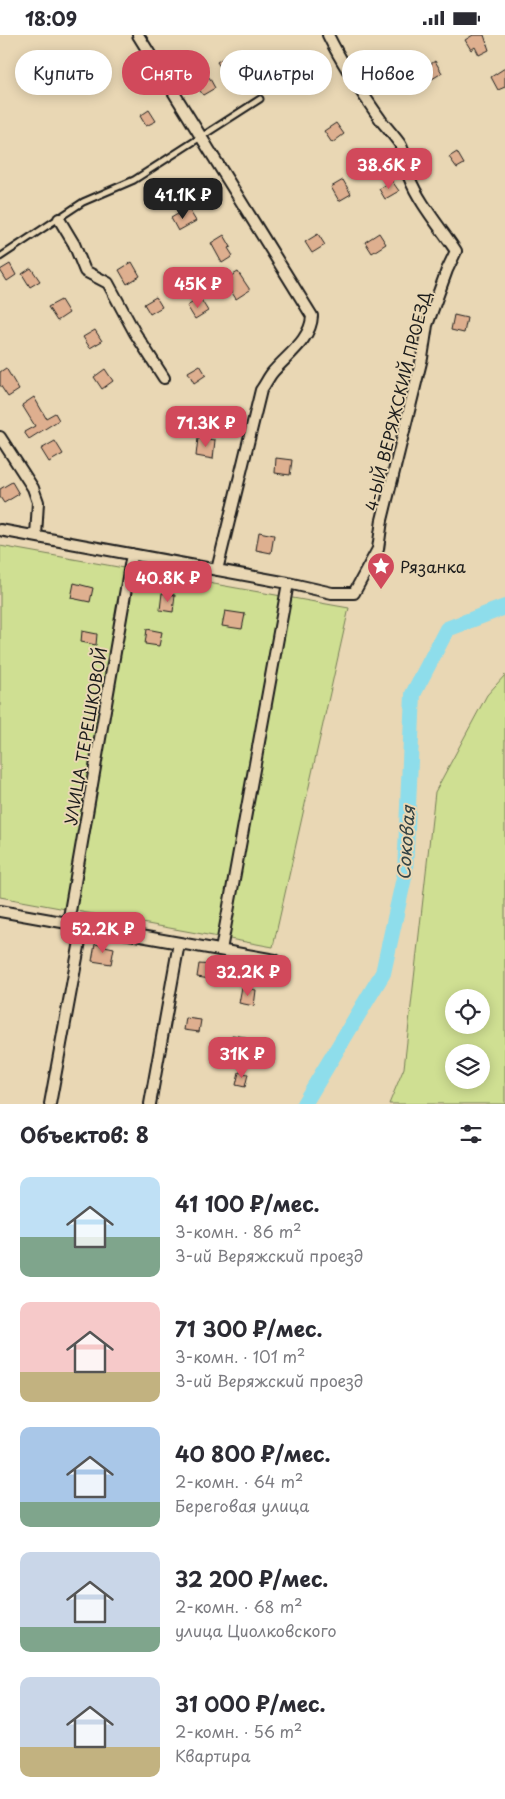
<!DOCTYPE html>
<html lang="ru">
<head>
<meta charset="utf-8">
<style>
  :root { --surface:#fff; --page:#f2f2f3; --text:#2b2b33; --muted:#7c7c81; --accent:#d1495b }
  body { margin:0; font-family:"Playpen Sans",sans-serif; background:var(--page); color:var(--text); height:100vh; display:flex; flex-direction:column; font-size:19px; white-space:nowrap }
  * { box-sizing:border-box; margin:0 }
  p { font-size:16px; color:var(--muted) }
  .icon { flex:none; width:28px; height:28px; fill:none; stroke:currentColor; stroke-width:2; stroke-linecap:round; stroke-linejoin:round }
  .map { position:relative; height:1069px; overflow:hidden }
  .drawer { display:flex; flex-direction:column; background:var(--surface); flex:1 }
  .drawer>* { flex:none }
  .banner { position:absolute; left:15px; top:15px; width:475px; height:45px; display:flex; gap:10px }
  .tools { position:absolute; left:445px; top:954px; display:grid; gap:10px }
  .tools a { display:grid; place-items:center; width:45px; height:45px; border-radius:50%; background:var(--surface); box-shadow:0 2px 12px #0003; font-size:25px }
  .price { position:absolute; translate:-50% -42px; padding:0 11px; border-radius:10px; background:var(--accent); color:#fff; font-size:16px; line-height:32px; filter:drop-shadow(0 1px 2px #0008) }
  .price::after { content:''; position:absolute; left:50%; top:30px; width:15px; height:11px; margin-left:-8px; background:inherit; clip-path:polygon(0 0,100% 0,50% 100%) }
  .price.selected { background:#222; color:#fff }
  ul { padding:0; list-style:none }
  li { display:flex; align-items:center; gap:15px; height:125px; padding:0 20px }
  li span { display:grid; place-items:center; flex:none; width:140px; height:100px; border-radius:10px; color:#555 }
  li>.icon { margin-inline-start:auto }
  span .icon { width:60px; height:60px; fill:#fffc; stroke-width:1 }
  li b { font-size:21px }
  h2 { display:flex; justify-content:space-between; align-items:center; height:60px; padding:0 20px; font-size:21px }
  .tag { padding:0 18px; border-radius:22px; background:var(--surface); box-shadow:0 2px 12px #0003; font-size:18px; line-height:45px }
  .tag.selected { background:var(--accent); color:#fff }
  .status { display:flex; justify-content:space-between; align-items:center; height:35px; padding:0 25px; background:var(--surface); direction:ltr }
  .status svg { height:14px; fill:currentColor }
  .map>svg:first-child { display:block }
  .green { fill:#cfdf92; stroke:#767e57; fill-rule:evenodd }
  .lines { fill:none; stroke-linecap:round; stroke-linejoin:round }
  .river { stroke:#8eddeb; stroke-width:16 }
  .building { fill:#deaf8f; stroke:#1c1c1c }
  .service-casing { stroke:#1c1c1c; stroke-width:9 }
  .minor-casing { stroke:#1c1c1c; stroke-width:14 }
  .service { stroke:#e9d7b4; stroke-width:5 }
  .minor { stroke:#e9d7b4; stroke-width:10 }
  .labels { text-anchor:middle; dominant-baseline:central; stroke-width:4; stroke-linejoin:round; paint-order:stroke }
  .street-label { font-size:16px; fill:#1c1c1c; stroke:#e9d7b4 }
  .poi-label { font-size:16px; fill:#1c1c1c; stroke:#e9d7b4; text-anchor:start }
  .water-label { font-size:18px; font-style:italic; fill:#334345; stroke:#e9d7b4 }
</style>
</head>
<body>
<div class="status"><b>18:09</b><svg viewBox="0 0 49 12"><path d="M0 12V9h3v3zM5 12V6h3v6zM10 12V3h3v9zM15 12V0h3v12zM26 1h20v11H26zM47 4h2v5h-2z"/></svg></div>
<div class="map">
<svg width="505" height="1069" viewBox="0 0 505 1069">
  <rect width="100%" height="100%" fill="#e9d7b4"/>
  <filter id="ink" filterUnits="userSpaceOnUse"><feTurbulence type="fractalNoise" baseFrequency=".02" numOctaves="2"/><feDisplacementMap in="SourceGraphic" scale="10" xChannelSelector="R" yChannelSelector="G"/><feConvolveMatrix kernelMatrix="1 2 1 2 8 2 1 2 1" color-interpolation-filters="sRGB"/></filter>
  <g filter="url(#ink)">
    <path class="green" d="M0,511L349,573L273,912L0,862Z
      M505,640V1069H389L404,1033L435,757L487,660ZM454,962H481V990H454ZM454,1018H481V1045H454Z"/>
    <g class="lines">
      <path class="river" d="M304,1069L383,938L405,838L413,659L447,594L505,572"/>
    </g>
    <path class="building" d="M473,0H484L489,15L479,20L475,12L471,15L465,5Z
      M231,18L240,32L226,41L217,27Z
      M435,26L442,38L432,44L425,33Z
      M505,33V52L498,55L491,42Z
      M209,42L215,53L203,60L196,50Z
      M149,75L156,86L146,91L140,81Z
      M336,88L344,99L332,108L324,96Z
      M457,117L464,129L457,133L449,122Z
      M371,119L378,130L369,136L362,124Z
      M343,145L351,159L339,166L331,152Z
      M392,146L399,156L385,164L379,154Z
      M188,173L196,186L178,196L171,183Z
      M379,198L386,209L372,218L365,207Z
      M318,199L325,210L312,218L305,207Z
      M224,200L231,212L228,213L233,221L222,228L211,208Z
      M132,227L140,241L127,249L119,235Z
      M10,229L16,240L7,246L0,235Z
      M31,233L40,246L30,252L22,239Z
      M238,237L250,255L236,264L224,245Z
      M156,262L162,272L150,279L144,269Z
      M200,263L208,276L195,284L187,271Z
      M61,265L69,278L57,286L48,272Z
      M454,280L467,283L464,298L451,295Z
      M95,295L102,306L90,313L83,302Z
      M200,330L206,340L194,348L188,337Z
      M6,333L19,355L8,362L0,350V337Z
      M105,334L113,346L102,354L94,342Z
      M34,362L46,383L55,378L59,385L29,404L24,397L35,391L22,370Z
      M198,403L215,405L213,424L196,421Z
      M55,406L63,419L49,427L41,414Z
      M276,423L292,425L290,440L275,438Z
      M12,447L19,459L4,468L0,462V454Z
      M259,497L274,500L271,518L256,515Z
      M74,548L93,553L90,567L71,563Z
      M162,558L175,560L173,577L160,575Z
      M225,576L245,579L242,594L222,591Z
      M147,594L162,597L159,611L145,609Z
      M82,596L97,599L96,610L81,607Z
      M95,909L114,913L111,929L92,926Z
      M199,929L212,930L210,944L197,942Z
      M242,952L256,955L254,971L239,968Z
      M186,983L201,985L199,997L184,995Z
      M232,1000L245,1002L243,1012L230,1010Z
      M239,1037L248,1039L245,1052L236,1050Z"/>
    <g class="lines">
      <g class="service-casing">
        <path id="service" d="M0,222L83,167L134,145L260,64"/>
      </g>
      <g class="minor-casing">
        <path id="minor" d="M138,0L312,281C311,305 286,321 272,338C268,343 265,350 261,355L217,535
          M59,184L74,209L85,236L108,248L135,298L164,343
          M0,402L33,453L38,467L36,501
          M0,495L288,548L332,558H354L378,514L382,485L422,323L427,290L447,235L456,216C441,193 419,168 409,142C404,130 407,120 400,109C395,102 389,95 383,88C363,60 343,31 328,0
          M0,876L275,925L281,931L280,940
          M68,888L132,519
          M221,915L288,548
          M50,1069L83,890
          M150,1069L179,908"/>
      </g>
      <use href="#service" class="service"/>
      <use href="#minor" class="minor"/>
    </g>
  </g>
  <defs>
    <g id="sight-pin" transform="scale(1.4375)"><path d="M0 17L-7.5 6A9.5 9.5 0 1 1 7.5 6Z" fill="#d1495b" stroke="#e9d7b4"/><path d="M0-6L1.8-2.2L6-1.7L2.9 1.2L3.7 5.4L0 3.3L-3.7 5.4L-2.9 1.2L-6-1.7L-1.8-2.2Z" fill="#fff"/></g>
  </defs>
  <g fill-rule="evenodd">
    <use href="#sight-pin" x="381" y="531"/>
  </g>
  <g class="labels">
    <g class="street-label">
      <text transform="translate(397 366) rotate(-76)">4-ЫЙ ВЕРЯЖСКИЙ ПРОЕЗД</text>
      <text transform="translate(85 701) rotate(-80)">УЛИЦА ТЕРЕШКОВОЙ</text>
    </g>
    <g class="poi-label">
      <text x="400" y="531">Рязанка</text>
    </g>
    <g class="water-label">
      <text transform="translate(405 808) rotate(-86)">Соковая</text>
    </g>
  </g>
</svg>
<div class="tools">
<a><svg class="icon" aria-label="locate" viewBox="0 0 24 24"><circle cx="12" cy="12" r="6"/><path d="M12 2v4M12 18v4M2 12h4M18 12h4"/></svg></a>
<a><svg class="icon" aria-label="layers" viewBox="0 0 24 24"><path d="M12 4l9 5-9 5-9-5zM3 14l9 5 9-5"/></svg></a>
</div>
<b class="price" style="left:389px;top:155px">38.6K ₽</b>
<b class="price selected" style="left:183px;top:185px">41.1K ₽</b>
<b class="price" style="left:198px;top:274px">45K ₽</b>
<b class="price" style="left:206px;top:413px">71.3K ₽</b>
<b class="price" style="left:168px;top:568px">40.8K ₽</b>
<b class="price" style="left:103px;top:919px">52.2K ₽</b>
<b class="price" style="left:248px;top:962px">32.2K ₽</b>
<b class="price" style="left:242px;top:1044px">31K ₽</b>
<div class="banner">
<a class="tag">Купить</a>
<a class="tag selected">Снять</a>
<a class="tag">Фильтры</a>
<a class="tag">Новое</a>
</div>
</div>
<section class="drawer">
<h2>Объектов: 8<svg class="icon" aria-label="filters" viewBox="0 0 24 24"><path d="M4 7h16M4 17h16"/><circle cx="9" cy="7" r="2"/><circle cx="15" cy="17" r="2"/></svg></h2>
<ul>
<li><span style="background:linear-gradient(#bfe0f5 60%,#7fa58c 0)"><svg class="icon" aria-label="home" viewBox="0 0 24 24"><path d="M3 11l9-7 9 7M6 9v11h12V9"/></svg></span><div><b>41 100 ₽/мес.</b><p>3-комн. · 86 m²</p><p>3-ий Веряжский проезд</p></div></li>
<li><span style="background:linear-gradient(#f6c9c9 70%,#c2b280 0)"><svg class="icon" aria-label="home" viewBox="0 0 24 24"><path d="M3 11l9-7 9 7M6 9v11h12V9"/></svg></span><div><b>71 300 ₽/мес.</b><p>3-комн. · 101 m²</p><p>3-ий Веряжский проезд</p></div></li>
<li><span style="background:linear-gradient(#a9c7e8 75%,#7fa58c 0)"><svg class="icon" aria-label="home" viewBox="0 0 24 24"><path d="M3 11l9-7 9 7M6 9v11h12V9"/></svg></span><div><b>40 800 ₽/мес.</b><p>2-комн. · 64 m²</p><p>Береговая улица</p></div></li>
<li><span style="background:linear-gradient(#c9d6e8 75%,#7fa58c 0)"><svg class="icon" aria-label="home" viewBox="0 0 24 24"><path d="M3 11l9-7 9 7M6 9v11h12V9"/></svg></span><div><b>32 200 ₽/мес.</b><p>2-комн. · 68 m²</p><p>улица Циолковского</p></div></li>
<li><span style="background:linear-gradient(#c9d6e8 70%,#c2b280 0)"><svg class="icon" aria-label="home" viewBox="0 0 24 24"><path d="M3 11l9-7 9 7M6 9v11h12V9"/></svg></span><div><b>31 000 ₽/мес.</b><p>2-комн. · 56 m²</p><p>Квартира</p></div></li>
</ul>
</section>
</body>
</html>
